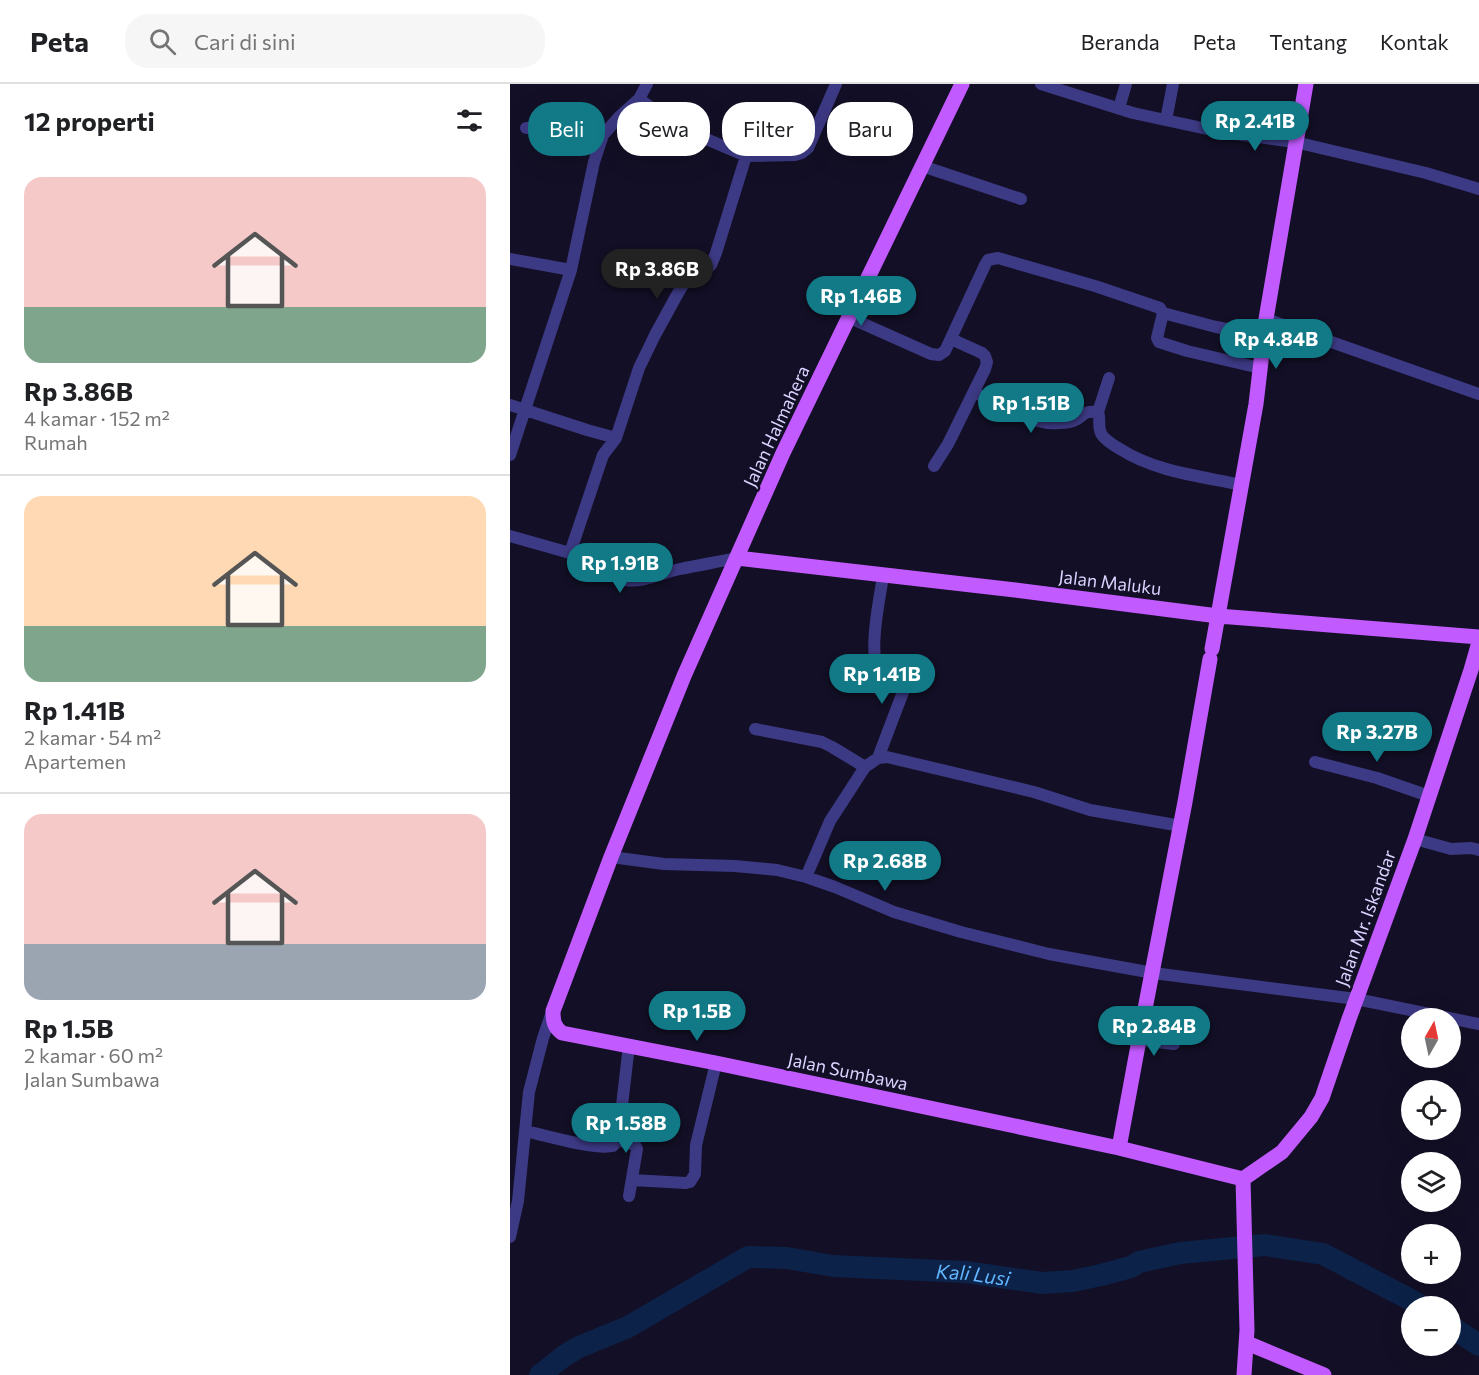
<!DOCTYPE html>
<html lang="id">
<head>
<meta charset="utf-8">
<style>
  :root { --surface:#fff; --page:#f6f6f6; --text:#202124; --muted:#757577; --line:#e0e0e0; --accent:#127987 }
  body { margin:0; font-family:Commissioner,sans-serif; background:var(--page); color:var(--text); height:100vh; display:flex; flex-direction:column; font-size:22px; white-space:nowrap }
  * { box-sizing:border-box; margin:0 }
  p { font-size:20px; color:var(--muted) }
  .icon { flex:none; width:33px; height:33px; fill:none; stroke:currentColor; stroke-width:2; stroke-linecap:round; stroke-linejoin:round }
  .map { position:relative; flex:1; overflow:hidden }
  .sheet { display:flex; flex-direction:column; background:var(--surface); width:510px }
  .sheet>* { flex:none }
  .guide { position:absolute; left:18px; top:18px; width:570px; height:54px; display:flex; gap:12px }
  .needle { width:39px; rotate:9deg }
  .buttons { position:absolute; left:891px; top:924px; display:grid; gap:12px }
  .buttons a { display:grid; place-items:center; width:60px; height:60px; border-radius:50%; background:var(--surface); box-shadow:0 6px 24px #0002; font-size:30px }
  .price { position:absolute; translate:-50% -51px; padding:0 14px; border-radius:21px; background:var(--accent); color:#fff; font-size:20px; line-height:39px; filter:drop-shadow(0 2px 3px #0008) }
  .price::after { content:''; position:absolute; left:50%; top:36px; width:18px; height:14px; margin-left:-9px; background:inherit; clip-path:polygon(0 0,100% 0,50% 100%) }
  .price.selected { background:#222; color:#fff }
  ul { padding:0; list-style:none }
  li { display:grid; align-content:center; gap:12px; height:318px; padding:0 24px }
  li+li { border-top:2px solid var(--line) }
  li span { display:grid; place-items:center; height:186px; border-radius:18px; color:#555 }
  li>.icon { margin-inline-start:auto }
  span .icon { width:108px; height:108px; fill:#fffc; stroke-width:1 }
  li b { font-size:26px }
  h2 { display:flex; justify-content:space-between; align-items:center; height:72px; padding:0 24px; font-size:26px }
  .pill { padding:0 21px; border-radius:24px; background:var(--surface); box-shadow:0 6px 24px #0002; font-size:21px; line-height:54px }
  .pill.selected { background:var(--accent); color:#fff }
  header { display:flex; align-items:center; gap:36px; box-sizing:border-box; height:84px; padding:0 30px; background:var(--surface); border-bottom:2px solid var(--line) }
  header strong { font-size:28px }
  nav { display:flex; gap:33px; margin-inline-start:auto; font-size:21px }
  .search { width:420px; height:54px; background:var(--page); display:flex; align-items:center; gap:15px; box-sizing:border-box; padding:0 21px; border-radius:24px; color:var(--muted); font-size:22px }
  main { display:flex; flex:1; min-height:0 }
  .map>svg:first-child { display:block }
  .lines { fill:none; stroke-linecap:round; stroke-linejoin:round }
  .river { stroke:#0c2248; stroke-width:22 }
  .minor { stroke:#3d3a85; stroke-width:12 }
  .major { stroke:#c25bff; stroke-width:15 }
  .labels { text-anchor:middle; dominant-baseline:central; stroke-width:5; stroke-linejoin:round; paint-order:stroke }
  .street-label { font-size:18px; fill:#d9d4ff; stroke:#130f26 }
  .water-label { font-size:20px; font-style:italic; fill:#62b6ff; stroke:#130f26 }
</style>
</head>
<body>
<header>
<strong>Peta</strong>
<div class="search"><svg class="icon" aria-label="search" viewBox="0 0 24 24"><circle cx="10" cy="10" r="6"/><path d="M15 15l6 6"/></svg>Cari di sini</div>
<nav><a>Beranda</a><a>Peta</a><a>Tentang</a><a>Kontak</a></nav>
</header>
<main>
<section class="sheet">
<h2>12 properti<svg class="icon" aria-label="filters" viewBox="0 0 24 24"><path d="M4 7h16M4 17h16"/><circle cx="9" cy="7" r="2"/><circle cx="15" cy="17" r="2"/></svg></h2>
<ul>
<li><span style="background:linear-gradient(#f6c9c9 70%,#7fa58c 0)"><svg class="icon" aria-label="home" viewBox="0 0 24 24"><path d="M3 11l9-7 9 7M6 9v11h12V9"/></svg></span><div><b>Rp 3.86B</b><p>4 kamar · 152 m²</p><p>Rumah</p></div></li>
<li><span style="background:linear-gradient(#ffd9b3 70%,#7fa58c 0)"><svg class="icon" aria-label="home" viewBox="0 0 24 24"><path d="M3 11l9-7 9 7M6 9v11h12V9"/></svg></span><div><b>Rp 1.41B</b><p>2 kamar · 54 m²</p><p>Apartemen</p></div></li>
<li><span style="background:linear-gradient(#f6c9c9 70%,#9aa5b1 0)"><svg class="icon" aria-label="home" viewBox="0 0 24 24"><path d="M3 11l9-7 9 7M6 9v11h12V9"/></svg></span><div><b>Rp 1.5B</b><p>2 kamar · 60 m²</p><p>Jalan Sumbawa</p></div></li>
</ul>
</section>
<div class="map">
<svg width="969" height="1291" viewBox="0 0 969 1291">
  <rect width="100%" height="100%" fill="#130f26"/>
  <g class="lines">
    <g class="river">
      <path d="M940,1242L969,1261"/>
      <path id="s1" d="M30,1291L54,1272L69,1263L118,1243L238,1173L277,1174L323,1182L456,1188L532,1199L563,1197L591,1191L621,1183L629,1178L670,1169L755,1161L813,1170L901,1216L911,1222"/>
    </g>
    <path class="minor" d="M531,0L623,29L711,48L785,58L916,89L969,105
      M609,24L616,0
      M656,36L663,0
      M16,44H51L93,51
      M236,72L285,71L292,69L298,64L326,0
      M412,82L511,115
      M0,175L61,186
      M653,229L706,243L754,252
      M338,233L421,270L429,271L435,267L475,181L478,176L488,174L585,202L650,224L653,229L647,254L649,258L677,267L750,284
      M756,235L969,310
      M599,294L588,328C591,335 587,344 592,351C596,357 603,361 610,365C646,388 690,392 732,401
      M464,308C486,319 524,342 549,339C553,339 559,339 563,337C575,333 571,326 588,328
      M0,321L77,346L106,354
      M0,371L61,186L84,78L93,51L109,33L129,15L137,0
      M424,382L438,360L475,285L477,278L475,272L472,269L441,255
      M0,452L60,469L114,496C134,499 151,489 170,485C189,481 208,478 227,474
      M60,469L93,371L106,354L129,284L145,251L168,209L176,196L201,181L206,169L236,72L194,54L143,25L129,15
      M373,492C370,514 355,578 373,594C379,598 388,600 395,603
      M245,645L312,658L322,663L355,683
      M368,674L404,579
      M805,678L867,694L919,712
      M905,755L941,765L961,764L969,766
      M101,773L154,780L225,782L267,786L296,793L325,803L384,828L451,848L539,870L643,889L846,915L969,940
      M296,793L320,737L355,683L368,674L377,673L524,708L580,726L671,742
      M629,956L664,960
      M15,1047C35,1051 84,1066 103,1062L108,1056L119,961
      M108,1056L125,1061L127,1065L119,1112
      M122,1096L176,1099L180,1098L185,1090L186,1061L206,979
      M0,1153L8,1117L19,1008L33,954L42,928"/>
    <path class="major" d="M452,0L273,369L174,592L101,773L43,927C43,937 44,943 52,949L206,979L609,1064L733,1095L737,1246L734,1291
      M227,474L505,506L708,532L969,553
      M702,565L746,320L756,235L796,0
      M609,1064L629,956L675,718L700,575
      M733,1095L772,1068L801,1033L812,1014L839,935L905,755L961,586L969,558
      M737,1259L814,1291"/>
  </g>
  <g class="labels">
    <g class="street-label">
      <text transform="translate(266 342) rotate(-65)">Jalan Halmahera</text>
      <text transform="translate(600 498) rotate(7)">Jalan Maluku</text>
      <text transform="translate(855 834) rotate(-70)">Jalan Mr. Iskandar</text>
      <text transform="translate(338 987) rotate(12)">Jalan Sumbawa</text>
    </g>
    <g class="water-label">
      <text stroke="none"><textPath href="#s1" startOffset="466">Kali Lusi</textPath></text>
    </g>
  </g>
</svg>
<div class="buttons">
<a><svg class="needle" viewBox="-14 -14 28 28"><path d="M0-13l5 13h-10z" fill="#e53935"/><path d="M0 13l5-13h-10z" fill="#757577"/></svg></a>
<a><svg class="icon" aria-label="locate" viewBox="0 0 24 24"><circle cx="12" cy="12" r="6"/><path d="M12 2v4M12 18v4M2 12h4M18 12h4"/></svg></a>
<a><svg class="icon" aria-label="layers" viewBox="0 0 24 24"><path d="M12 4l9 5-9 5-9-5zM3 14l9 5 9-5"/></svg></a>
<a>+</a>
<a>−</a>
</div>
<b class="price" style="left:745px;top:68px">Rp 2.41B</b>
<b class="price selected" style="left:147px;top:216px">Rp 3.86B</b>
<b class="price" style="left:351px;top:243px">Rp 1.46B</b>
<b class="price" style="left:766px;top:286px">Rp 4.84B</b>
<b class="price" style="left:521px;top:350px">Rp 1.51B</b>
<b class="price" style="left:110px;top:510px">Rp 1.91B</b>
<b class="price" style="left:372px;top:621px">Rp 1.41B</b>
<b class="price" style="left:867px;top:679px">Rp 3.27B</b>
<b class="price" style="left:375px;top:808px">Rp 2.68B</b>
<b class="price" style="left:187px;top:958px">Rp 1.5B</b>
<b class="price" style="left:644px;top:973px">Rp 2.84B</b>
<b class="price" style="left:116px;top:1070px">Rp 1.58B</b>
<div class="guide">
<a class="pill selected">Beli</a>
<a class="pill">Sewa</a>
<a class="pill">Filter</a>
<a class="pill">Baru</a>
</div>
</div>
</main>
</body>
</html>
